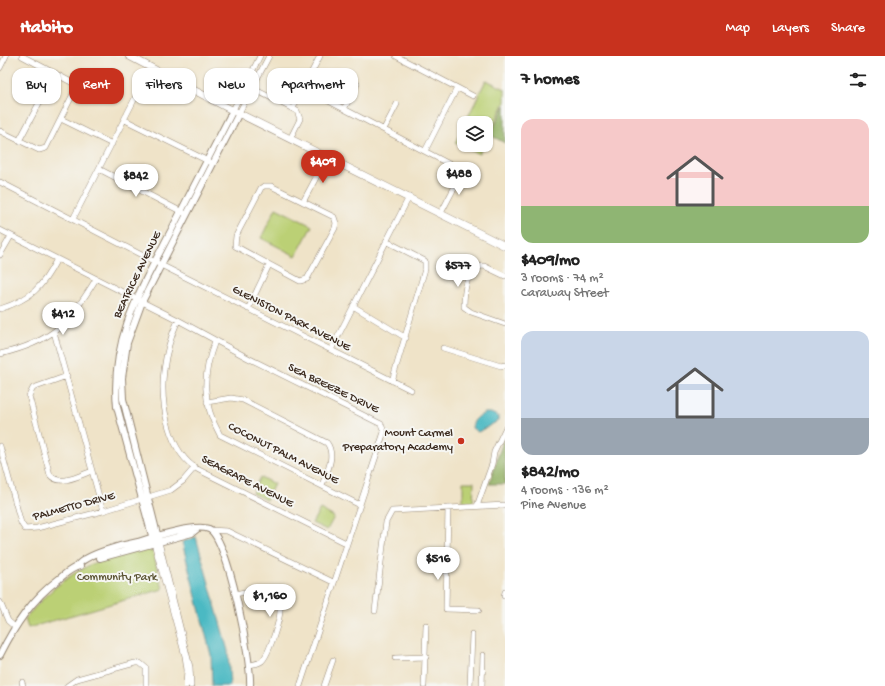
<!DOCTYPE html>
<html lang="en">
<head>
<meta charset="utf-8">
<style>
  :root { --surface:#fff; --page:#f6f6f6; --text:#222; --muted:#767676; --accent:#c8321e }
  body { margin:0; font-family:"Gochi Hand",sans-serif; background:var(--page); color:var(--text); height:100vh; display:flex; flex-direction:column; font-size:15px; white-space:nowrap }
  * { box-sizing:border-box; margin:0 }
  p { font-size:13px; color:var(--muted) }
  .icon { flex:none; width:22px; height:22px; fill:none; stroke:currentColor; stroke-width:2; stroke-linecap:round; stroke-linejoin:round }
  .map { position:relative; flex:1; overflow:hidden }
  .side { display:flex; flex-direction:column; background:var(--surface); width:380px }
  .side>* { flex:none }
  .top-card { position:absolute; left:12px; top:12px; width:380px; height:36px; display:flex; gap:8px }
  .controls { position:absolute; left:457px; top:60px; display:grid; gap:8px }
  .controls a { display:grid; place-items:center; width:36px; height:36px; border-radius:8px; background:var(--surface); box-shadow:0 1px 3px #0004; font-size:20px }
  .price { position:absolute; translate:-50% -34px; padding:0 9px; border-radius:14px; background:#fff; color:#222; font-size:13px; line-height:26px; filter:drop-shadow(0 1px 2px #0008) }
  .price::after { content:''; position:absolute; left:50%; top:24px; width:12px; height:9px; margin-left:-6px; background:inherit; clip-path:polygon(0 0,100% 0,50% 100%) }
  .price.on { background:var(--accent); color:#fff }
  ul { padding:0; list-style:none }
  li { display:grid; align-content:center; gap:8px; height:212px; padding:0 16px }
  li span { display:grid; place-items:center; height:124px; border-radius:12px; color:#555 }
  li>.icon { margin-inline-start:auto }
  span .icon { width:72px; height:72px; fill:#fffc; stroke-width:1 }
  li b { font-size:17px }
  h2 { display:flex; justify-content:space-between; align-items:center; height:48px; padding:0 16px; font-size:17px }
  .chip { padding:0 14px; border-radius:12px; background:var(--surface); box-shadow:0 1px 3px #0004; font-size:14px; line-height:36px }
  .chip.on { background:var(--accent); color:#fff }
  header { display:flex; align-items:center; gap:24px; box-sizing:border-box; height:56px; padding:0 20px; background:var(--accent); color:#fff }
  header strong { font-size:19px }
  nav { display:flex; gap:22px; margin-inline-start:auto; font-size:14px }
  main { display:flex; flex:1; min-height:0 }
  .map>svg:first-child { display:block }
  .green { fill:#bbd074; stroke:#7b7d49 }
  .forest { fill:#94b266; stroke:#686e42 }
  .water { fill:#4bb9c3; stroke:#437270 }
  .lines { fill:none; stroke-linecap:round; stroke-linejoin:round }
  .minor-casing { stroke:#958673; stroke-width:6 }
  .major-casing { stroke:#958673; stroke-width:8 }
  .highway-casing { stroke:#958673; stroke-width:8 }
  .minor { stroke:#fff; stroke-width:5 }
  .major { stroke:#fff; stroke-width:6 }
  .highway { stroke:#fff; stroke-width:7 }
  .poi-dot { fill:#c8321e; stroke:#f6f6f2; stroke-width:1.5 }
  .labels { text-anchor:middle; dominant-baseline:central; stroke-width:4; stroke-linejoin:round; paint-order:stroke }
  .street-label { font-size:12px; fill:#3b2a1e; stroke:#f6f6f2 }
  .poi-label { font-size:12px; fill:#3b2a1e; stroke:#f6f6f2; text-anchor:end }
  .park-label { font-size:12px; fill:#5b5434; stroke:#f6f6f2 }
</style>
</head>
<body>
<header>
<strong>Habito</strong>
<nav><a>Map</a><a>Layers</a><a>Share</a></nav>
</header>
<main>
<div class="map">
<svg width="505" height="630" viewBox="0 0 505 630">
  <rect width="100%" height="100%" fill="#f6f6f2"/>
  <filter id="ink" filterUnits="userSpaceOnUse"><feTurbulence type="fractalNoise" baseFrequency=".025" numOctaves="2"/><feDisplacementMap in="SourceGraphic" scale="8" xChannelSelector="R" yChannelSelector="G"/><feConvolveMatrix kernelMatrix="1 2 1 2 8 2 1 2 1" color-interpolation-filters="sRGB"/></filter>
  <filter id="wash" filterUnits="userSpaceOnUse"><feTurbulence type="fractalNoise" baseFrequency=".012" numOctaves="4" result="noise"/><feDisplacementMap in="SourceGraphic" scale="16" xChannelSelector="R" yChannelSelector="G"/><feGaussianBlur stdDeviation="0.9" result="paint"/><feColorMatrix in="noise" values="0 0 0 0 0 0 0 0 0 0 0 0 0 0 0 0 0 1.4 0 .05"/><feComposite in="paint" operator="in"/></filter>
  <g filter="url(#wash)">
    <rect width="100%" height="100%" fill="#efe3c8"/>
    <path class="green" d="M486,24L505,33V46L486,84V67H465Z
      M464,69V89H483L479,98L455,87Z
      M276,152L312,170L296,200L261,182Z
      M260,421L274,428L266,444L252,437Z
      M463,426H474L473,446H463Z
      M320,453L334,461L327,474L312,467Z
      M152,493L163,533L28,572L25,563C51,530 81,508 122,497C132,495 141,492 152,493Z"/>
    <path class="forest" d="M505,49V87L490,79Z
      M505,379V428H489Z"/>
    <path class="water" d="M485,357H491L499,361L498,365L478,376L472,372C473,364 477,361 485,357Z
      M196,481L228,595L230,630H212L211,599L182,486Z"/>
  </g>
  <g filter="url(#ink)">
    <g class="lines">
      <g class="minor-casing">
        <path id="minor" d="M396,0L473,40
          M0,12L6,0
          M76,29L102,40
          M246,29L297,55L300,63L290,83
          M304,32L472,120
          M293,52L320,0
          M344,53L357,28
          M233,54L260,0
          M239,57L269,0
          M61,63L112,88
          M125,64L210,106
          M384,73L397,48
          M0,75L39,94L46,92L75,34L76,29L71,26L22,0
          M19,85L55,17
          M425,95L457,32
          M99,113L184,157
          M0,126L161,209L411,334
          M264,130H271L334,161L336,167L335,172L307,223L300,225L235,190L236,180L261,132Z
          M303,146L327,101
          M441,157L463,115
          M73,163L151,11
          M0,174L178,264L248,302L381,368L384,376L300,630
          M386,185L425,205V213L392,325
          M0,199L11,180
          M505,220L484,210L475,211C466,220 464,238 464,251L471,256L505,268
          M353,250L406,282
          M0,253C31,243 42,232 57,203
          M248,253L269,209
          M178,264C171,280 166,297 164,314C160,347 168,397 199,414L346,487
          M54,276L103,455
          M215,285C202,319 202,347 220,379L360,449
          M443,292L501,310L505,309
          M331,294L409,141
          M0,298C52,286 69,268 96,223
          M67,320L33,332L29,340L50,419C60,431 80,419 92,415
          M207,346L231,342L243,344L327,387C336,400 327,416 322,429
          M0,390L21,467L25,473L37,472L103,455L171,434L183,425L195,411
          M477,450L492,408L494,396L505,373
          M448,452L446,553L479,554
          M210,474L227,475L333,526
          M159,486L190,611L191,630
          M154,487L185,600L187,614L186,630
          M235,538C250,534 273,534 280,552C281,562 269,598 262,605C258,608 254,608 250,609
          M504,540L505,536
          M0,546L8,565L15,571
          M375,555L386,466L392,455L505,449
          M395,602L426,601
          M22,626L23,630
          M67,630L77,623L135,607H140L146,612V630
          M324,630L333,604
          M424,630L426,569
          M470,630L472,578
          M482,630L483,599"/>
      </g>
      <g class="major-casing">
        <path id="major" d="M159,486L123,343L122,322L127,287L142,246L239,57
          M154,487L117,351C110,282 142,231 173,171C193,132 213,93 233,54
          M100,502L192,477L197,473
          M76,511C85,498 122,489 138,486C153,481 195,467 209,473C228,481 252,607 250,630
          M0,599C15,569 32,543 59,523C65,518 72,511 80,510"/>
      </g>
      <g class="highway-casing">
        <path id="highway" d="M129,0L226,51L505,190"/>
      </g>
      <use href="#minor" class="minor"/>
      <use href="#major" class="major"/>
      <use href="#highway" class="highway"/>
    </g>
  </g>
  <circle class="poi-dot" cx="461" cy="385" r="4"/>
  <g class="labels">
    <g class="street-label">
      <text transform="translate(138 219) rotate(-64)">BEATRICE AVENUE</text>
      <text transform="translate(291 263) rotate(27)">GLENISTON PARK AVENUE</text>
      <text transform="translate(333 333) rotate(26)">SEA BREEZE DRIVE</text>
      <text transform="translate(283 398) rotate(27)">COCONUT PALM AVENUE</text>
      <text transform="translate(247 426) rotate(27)">SEAGRAPE AVENUE</text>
      <text transform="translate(74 451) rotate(-15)">PALMETTO DRIVE</text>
    </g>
    <g class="poi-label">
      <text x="453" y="378">Mount Carmel<tspan x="453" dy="14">Preparatory Academy</tspan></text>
    </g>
    <g class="park-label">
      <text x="117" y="522">Community Park</text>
    </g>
  </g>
</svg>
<div class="controls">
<a><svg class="icon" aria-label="layers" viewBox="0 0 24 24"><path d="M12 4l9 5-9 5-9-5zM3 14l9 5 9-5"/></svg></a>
</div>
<b class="price on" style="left:323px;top:128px">$409</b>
<b class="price" style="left:459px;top:140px">$488</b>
<b class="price" style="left:136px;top:142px">$842</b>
<b class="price" style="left:458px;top:232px">$577</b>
<b class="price" style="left:63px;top:280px">$412</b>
<b class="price" style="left:438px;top:525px">$516</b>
<b class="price" style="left:270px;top:562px">$1,160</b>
<div class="top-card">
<a class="chip">Buy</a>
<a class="chip on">Rent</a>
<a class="chip">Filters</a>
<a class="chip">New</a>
<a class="chip">Apartment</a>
</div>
</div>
<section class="side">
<h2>7 homes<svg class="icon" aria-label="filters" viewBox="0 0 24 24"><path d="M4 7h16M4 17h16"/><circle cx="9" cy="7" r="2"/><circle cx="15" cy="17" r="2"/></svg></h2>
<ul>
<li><span style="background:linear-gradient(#f6c9c9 70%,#8fb573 0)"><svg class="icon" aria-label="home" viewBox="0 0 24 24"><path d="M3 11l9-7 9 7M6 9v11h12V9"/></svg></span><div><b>$409/mo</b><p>3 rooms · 74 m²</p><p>Caraway Street</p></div></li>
<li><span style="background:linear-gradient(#c9d6e8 70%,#9aa5b1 0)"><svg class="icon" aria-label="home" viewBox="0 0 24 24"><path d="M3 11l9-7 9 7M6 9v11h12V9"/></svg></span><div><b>$842/mo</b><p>4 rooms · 136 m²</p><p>Pine Avenue</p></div></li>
</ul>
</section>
</main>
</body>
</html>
